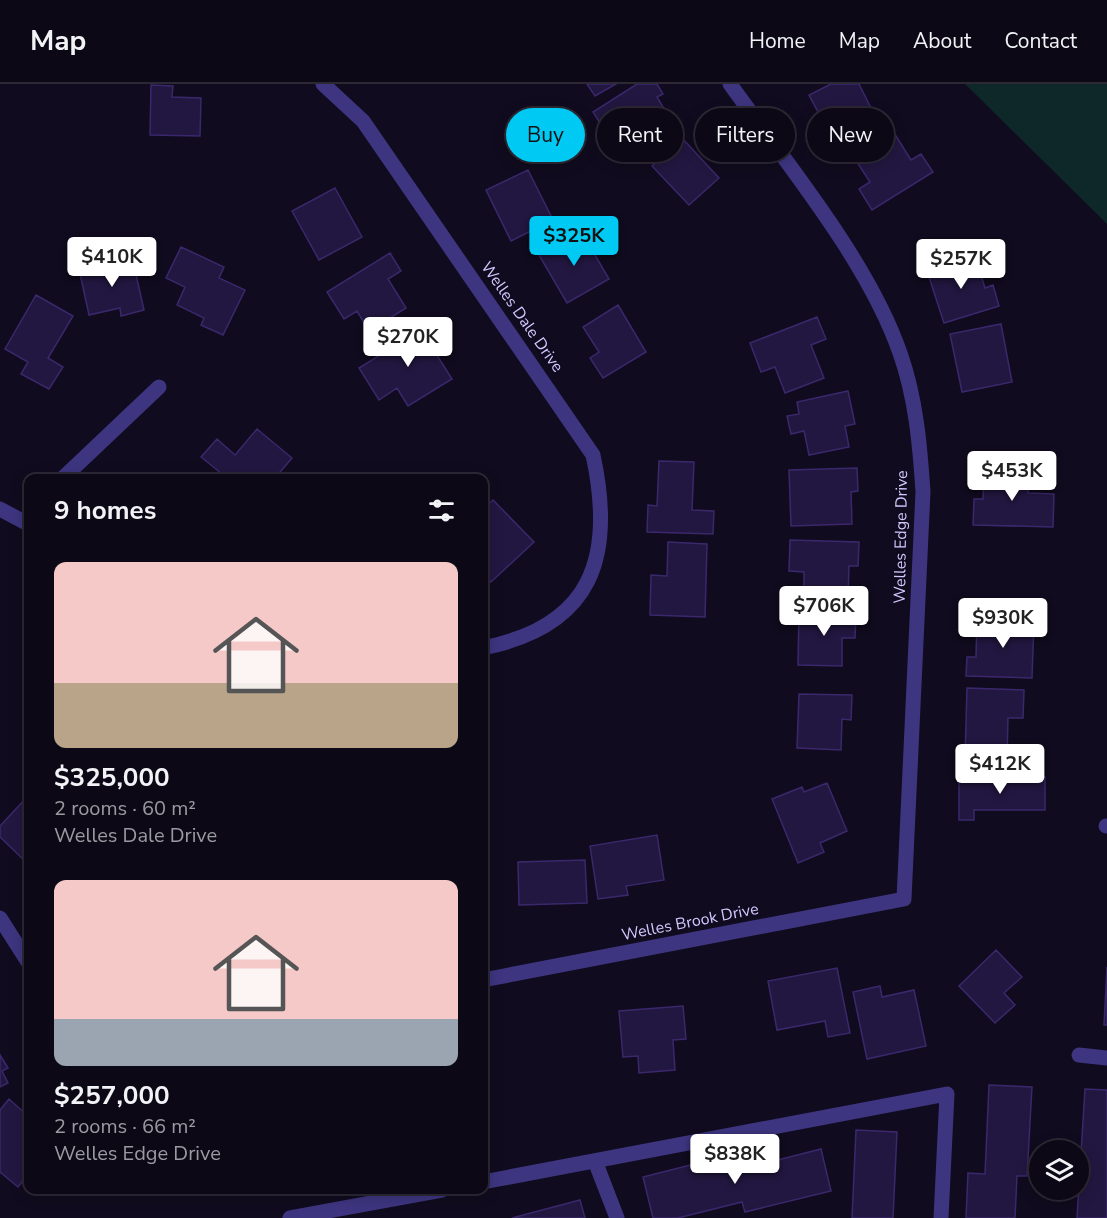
<!DOCTYPE html>
<html lang="en">
<head>
<meta charset="utf-8">
<style>
  :root { --surface:#0c0816; --page:#1a1623; --text:#f1f3f6; --muted:#9a9aa1; --line:#2c2935; --accent:#00caf4 }
  body { margin:0; font-family:"Nunito Sans",sans-serif; background:var(--page); color:var(--text); height:100vh; display:flex; flex-direction:column; font-size:22px; white-space:nowrap }
  * { box-sizing:border-box; margin:0 }
  p { font-size:20px; color:var(--muted) }
  .icon { flex:none; width:33px; height:33px; fill:none; stroke:currentColor; stroke-width:2; stroke-linecap:round; stroke-linejoin:round }
  .map { position:relative; flex:1; overflow:hidden }
  .sheet { position:absolute; left:24px; top:390px; width:464px; height:720px; display:flex; flex-direction:column; background:var(--surface); border-radius:12px; box-shadow:0 3px 15px #0003,0 0 0 2px var(--line) }
  .sheet>* { flex:none }
  .top-card { position:absolute; left:506px; top:24px; width:512px; height:54px; display:flex; gap:12px }
  .fabs { position:absolute; left:1029px; top:1056px; display:grid; gap:12px }
  .fabs a { display:grid; place-items:center; width:60px; height:60px; border-radius:50%; background:var(--surface); box-shadow:0 3px 15px #0003,0 0 0 2px var(--line); font-size:30px }
  .price { position:absolute; translate:-50% -51px; padding:0 14px; border-radius:6px; background:#fff; color:#222; font-size:20px; line-height:39px; filter:drop-shadow(0 2px 3px #0008) }
  .price::after { content:''; position:absolute; left:50%; top:36px; width:18px; height:14px; margin-left:-9px; background:inherit; clip-path:polygon(0 0,100% 0,50% 100%) }
  .price.active { background:var(--accent); color:#111 }
  ul { padding:0; list-style:none }
  li { display:grid; align-content:center; gap:12px; height:318px; padding:0 30px }
  li span { display:grid; place-items:center; height:186px; border-radius:12px; color:#555 }
  li>.icon { margin-inline-start:auto }
  span .icon { width:108px; height:108px; fill:#fffc; stroke-width:1 }
  li b { font-size:26px }
  h2 { display:flex; justify-content:space-between; align-items:center; height:72px; padding:0 30px; font-size:26px }
  .tag { padding:0 21px; border-radius:27px; background:var(--surface); box-shadow:0 3px 15px #0003,0 0 0 2px var(--line); font-size:21px; line-height:54px }
  .tag.active { background:var(--accent); color:#111 }
  header { display:flex; align-items:center; gap:36px; box-sizing:border-box; height:84px; padding:0 30px; background:var(--surface); border-bottom:2px solid var(--line) }
  header strong { font-size:28px }
  nav { display:flex; gap:33px; margin-inline-start:auto; font-size:21px }
  .map>svg:first-child { display:block }
  .green { fill:#0e2728 }
  .building { fill:#221740; stroke:#3b286c; stroke-width:1.5 }
  .lines { fill:none; stroke-linecap:round; stroke-linejoin:round }
  .minor { stroke:#3d357f; stroke-width:15 }
  .labels { text-anchor:middle; dominant-baseline:central; stroke-width:4.5; stroke-linejoin:round; paint-order:stroke }
  .street-label { font-size:16px; fill:#d3c9ff; stroke:#100b1e }
</style>
</head>
<body>
<header>
<strong>Map</strong>
<nav><a>Home</a><a>Map</a><a>About</a><a>Contact</a></nav>
</header>
<div class="map">
<svg width="1107" height="1134" viewBox="0 0 1107 1134">
  <rect width="100%" height="100%" fill="#100b1e"/>
  <path class="green" d="M965,0H1107V140Z"/>
  <path class="building" d="M587,0H616L595,12Z
    M637,0H657L663,10L657,13L675,43L645,61L637,49L615,63L593,28Z
    M831,0H859L878,38L835,60L809,11Z
    M151,1L173,2L172,13L201,14L200,52L150,51Z
    M891,44L911,76L921,70L933,88L872,126L859,105L870,98L851,69Z
    M682,54L719,94L689,121L652,82Z
    M528,86L553,136L511,157L486,106Z
    M335,104L362,153L319,176L292,127Z
    M581,147L609,195L567,219L539,171Z
    M181,163L224,183L219,194L245,206L223,251L201,241L204,234L177,221L185,203L166,194Z
    M390,169L401,187L388,195L406,224L369,247L357,227L344,235L327,208Z
    M975,172L985,204L993,201L999,222L944,239L927,187Z
    M132,173L144,226L121,232L120,224L89,231L79,185Z
    M36,211L73,232L48,274L63,283L49,305L21,290L28,278L5,265Z
    M618,221L646,268L603,294L590,274L599,268L583,243Z
    M817,233L826,255L811,261L824,294L785,309L775,283L761,288L750,259Z
    M1001,240L1012,298L962,308L950,250Z
    M428,241L440,260L433,265L452,295L408,322L397,304L379,316L359,284Z
    M848,307L855,340L845,342L849,363L809,371L804,347L791,350L787,332L799,330L797,318Z
    M257,345L292,374L275,394H227L201,373L217,355L235,371Z
    M659,377L694,378L692,426L714,427L713,450L647,448L648,421L657,422Z
    M857,384L858,407L851,408L852,440L791,442L789,386Z
    M984,386L1029,387L1028,409L1054,410L1053,443L973,441L974,415H983Z
    M493,416L534,458L491,498L483,490V425Z
    M790,456L859,458L858,482H849L848,512L804,511V488L789,487Z
    M668,458L707,460L705,533L650,531L651,491L667,492Z
    M799,527L856,529L855,554H842V582L798,581Z
    M977,535L1034,537L1032,594L966,592L967,573H976Z
    M967,604L1024,606L1023,634H1008L1007,676L965,674Z
    M799,610L852,611L851,636L842,635L841,666L797,664Z
    M959,693H1045V726H974V736H959Z
    M827,699L847,747L820,759L824,768L798,779L772,715L802,703L804,708Z
    M28,712V780L0,753V742Z
    M657,751L664,796L626,802L628,811L598,815L590,762Z
    M585,776L587,819L519,821L518,778Z
    M996,866L1022,893L1004,909L1015,921L995,939L959,902Z
    M1107,883V941H1104Z
    M837,884L850,949L828,953L825,937L777,946L768,897Z
    M880,902L882,913L914,906L926,962L867,975L853,908Z
    M683,922L686,955L673,956L675,986L639,989L638,972L623,973L619,927Z
    M0,971L8,984L2,987L8,999L0,1003Z
    M989,1001L1032,1003L1027,1092H1017L1015,1134H966L968,1089L985,1090Z
    M1085,1005L1107,1006V1134H1077Z
    M9,1015L28,1032V1039L24,1045L28,1049V1090L18,1103L0,1088V1026Z
    M856,1046L897,1048L893,1134H852Z
    M821,1065L831,1107L745,1128L742,1118L678,1134H653L643,1093L730,1071L734,1087Z
    M81,1106H105L82,1109Z
    M580,1116L585,1134H512Z"/>
  <g class="lines">
    <path class="minor" d="M323,0L363,37L593,371C615,473 593,542 483,564
      M63,394L159,303
      M0,425L28,440
      M1106,742H1107
      M0,834L28,878
      M483,896L904,815L923,408C920,362 916,314 900,269C868,177 787,80 730,0
      M1079,971L1107,974
      M595,1077L617,1134
      M483,1098L947,1010L941,1134
      M290,1134L442,1106"/>
  </g>
  <g class="labels">
    <g class="street-label">
      <text transform="translate(522 233) rotate(55)">Welles Dale Drive</text>
      <text transform="translate(901 453) rotate(-89)">Welles Edge Drive</text>
      <text transform="translate(690 838) rotate(-11)">Welles Brook Drive</text>
    </g>
  </g>
</svg>
<div class="fabs">
<a><svg class="icon" aria-label="layers" viewBox="0 0 24 24"><path d="M12 4l9 5-9 5-9-5zM3 14l9 5 9-5"/></svg></a>
</div>
<b class="price active" style="left:574px;top:183px">$325K</b>
<b class="price" style="left:112px;top:204px">$410K</b>
<b class="price" style="left:961px;top:206px">$257K</b>
<b class="price" style="left:408px;top:284px">$270K</b>
<b class="price" style="left:1012px;top:418px">$453K</b>
<b class="price" style="left:824px;top:553px">$706K</b>
<b class="price" style="left:1003px;top:565px">$930K</b>
<b class="price" style="left:1000px;top:711px">$412K</b>
<b class="price" style="left:735px;top:1101px">$838K</b>
<div class="top-card">
<a class="tag active">Buy</a>
<a class="tag">Rent</a>
<a class="tag">Filters</a>
<a class="tag">New</a>
</div>
<section class="sheet">
<h2>9 homes<svg class="icon" aria-label="filters" viewBox="0 0 24 24"><path d="M4 7h16M4 17h16"/><circle cx="9" cy="7" r="2"/><circle cx="15" cy="17" r="2"/></svg></h2>
<ul>
<li><span style="background:linear-gradient(#f6c9c9 65%,#b9a48a 0)"><svg class="icon" aria-label="home" viewBox="0 0 24 24"><path d="M3 11l9-7 9 7M6 9v11h12V9"/></svg></span><div><b>$325,000</b><p>2 rooms · 60 m²</p><p>Welles Dale Drive</p></div></li>
<li><span style="background:linear-gradient(#f6c9c9 75%,#9aa5b1 0)"><svg class="icon" aria-label="home" viewBox="0 0 24 24"><path d="M3 11l9-7 9 7M6 9v11h12V9"/></svg></span><div><b>$257,000</b><p>2 rooms · 66 m²</p><p>Welles Edge Drive</p></div></li>
</ul>
</section>
</div>
</body>
</html>
